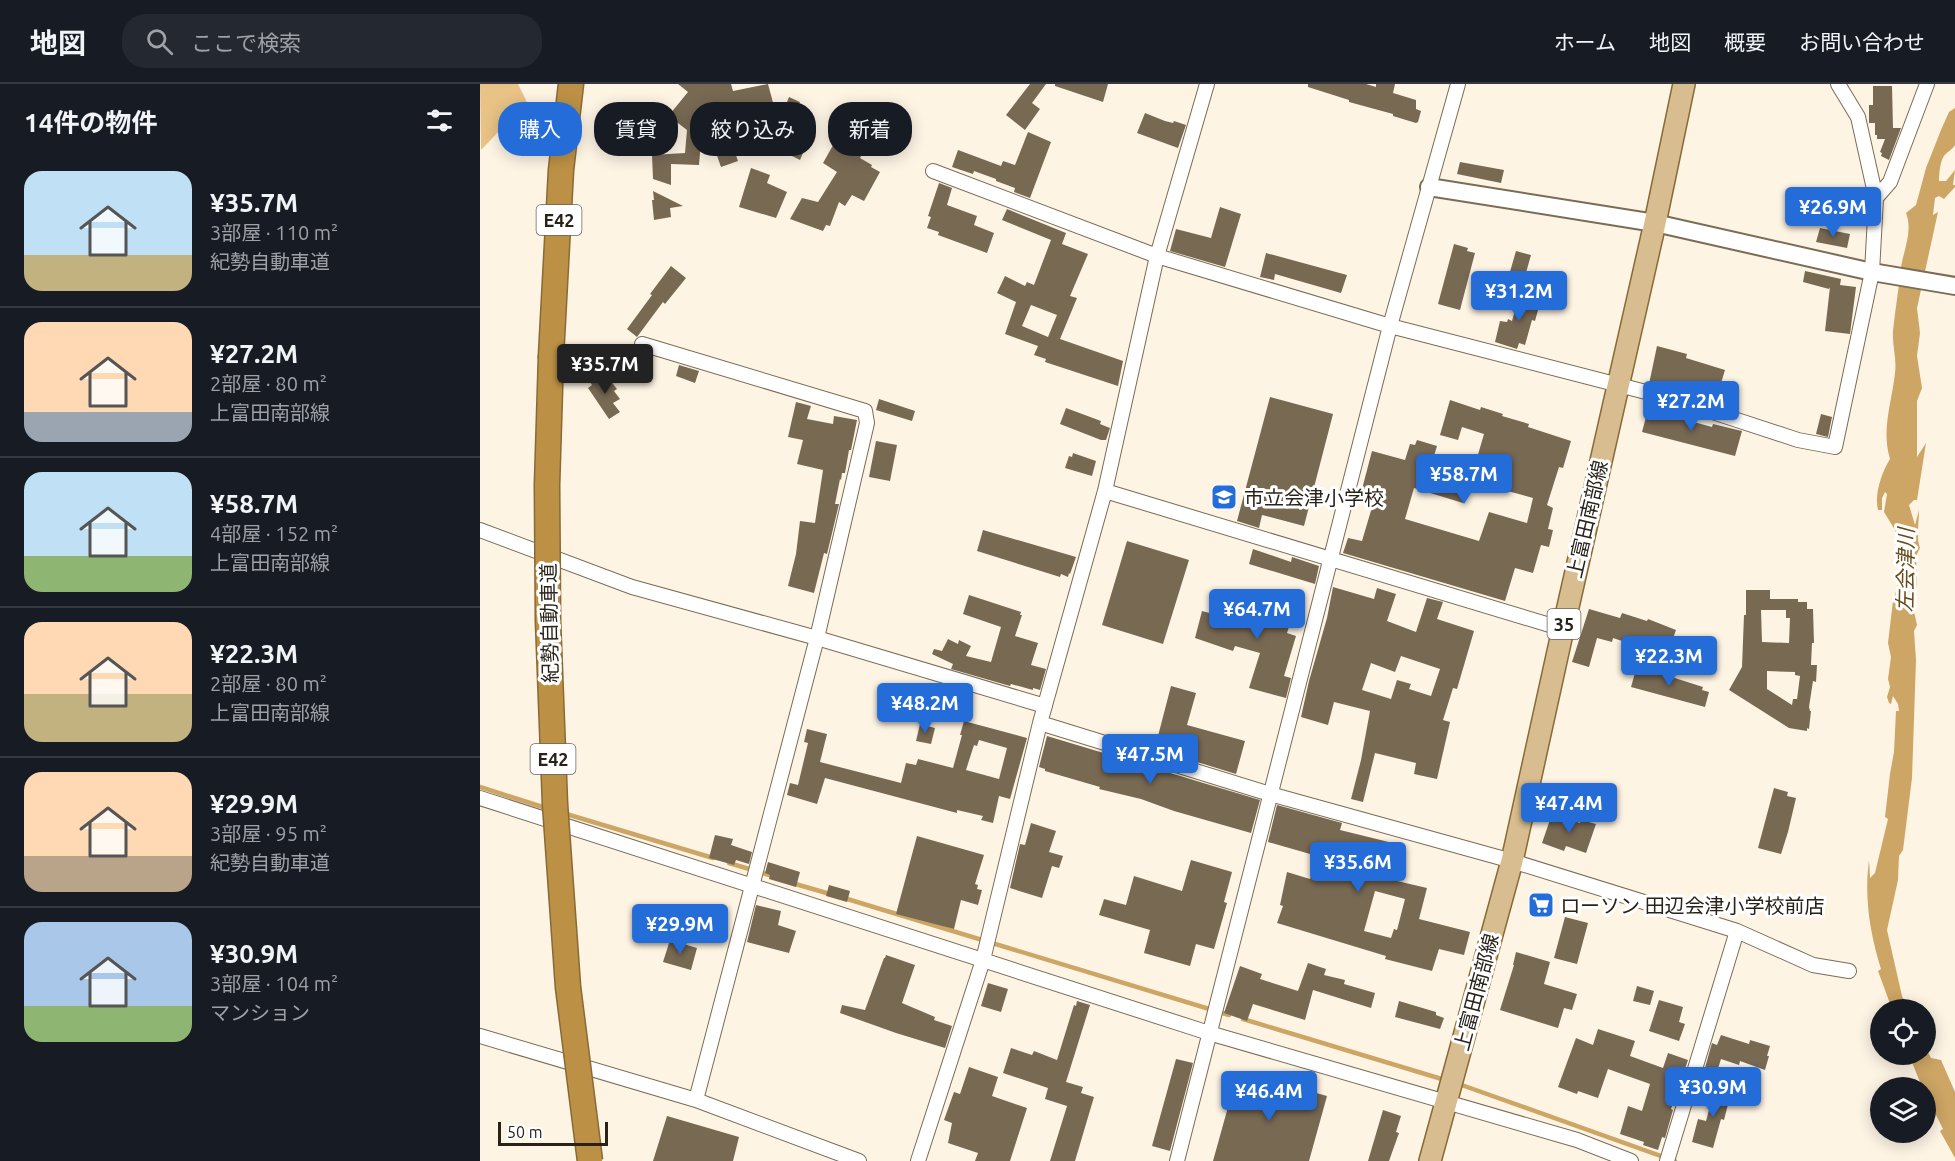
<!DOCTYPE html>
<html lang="ja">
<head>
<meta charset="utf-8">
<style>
  :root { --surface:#171b24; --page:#242831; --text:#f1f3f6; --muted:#9ea1a6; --line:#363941; --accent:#246dd9 }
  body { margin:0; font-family:Ubuntu,"Noto Sans JP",sans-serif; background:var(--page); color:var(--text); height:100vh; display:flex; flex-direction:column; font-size:22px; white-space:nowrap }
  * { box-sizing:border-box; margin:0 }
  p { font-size:20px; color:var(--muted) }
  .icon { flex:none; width:33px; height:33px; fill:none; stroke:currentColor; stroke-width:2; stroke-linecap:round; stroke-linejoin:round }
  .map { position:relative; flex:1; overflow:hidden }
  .panel { display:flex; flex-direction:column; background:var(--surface); width:480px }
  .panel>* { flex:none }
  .banner { position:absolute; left:18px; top:18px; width:570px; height:54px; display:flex; gap:12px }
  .tools { position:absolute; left:1390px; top:915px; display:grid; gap:12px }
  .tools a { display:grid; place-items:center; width:66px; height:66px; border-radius:50%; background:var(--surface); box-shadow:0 3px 15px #0003; font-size:30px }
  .scale { position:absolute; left:18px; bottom:15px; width:110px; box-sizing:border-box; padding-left:6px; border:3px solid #282219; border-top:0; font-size:16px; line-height:21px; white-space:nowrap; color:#282219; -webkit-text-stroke:4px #fff; paint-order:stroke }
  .price { position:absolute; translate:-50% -51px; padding:0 14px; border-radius:6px; background:var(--accent); color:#fff; font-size:20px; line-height:39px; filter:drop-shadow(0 2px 3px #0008) }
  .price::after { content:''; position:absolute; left:50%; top:36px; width:18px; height:14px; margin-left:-9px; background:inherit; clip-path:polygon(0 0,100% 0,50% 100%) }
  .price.active { background:#222; color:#fff }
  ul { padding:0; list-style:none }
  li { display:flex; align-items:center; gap:18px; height:150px; padding:0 24px }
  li+li { border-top:2px solid var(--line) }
  li span { display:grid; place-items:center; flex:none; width:168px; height:120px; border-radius:18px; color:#555 }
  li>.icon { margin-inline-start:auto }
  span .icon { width:72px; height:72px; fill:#fffc; stroke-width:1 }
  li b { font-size:26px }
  h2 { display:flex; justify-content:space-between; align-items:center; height:72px; padding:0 24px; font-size:26px }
  .pill { padding:0 21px; border-radius:24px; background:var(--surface); box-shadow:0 3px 15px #0003; font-size:21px; line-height:54px }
  .pill.active { background:var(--accent); color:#fff }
  header { display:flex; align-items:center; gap:36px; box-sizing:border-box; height:84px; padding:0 30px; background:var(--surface); border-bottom:2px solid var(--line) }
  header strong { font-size:28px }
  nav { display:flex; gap:33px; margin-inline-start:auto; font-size:21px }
  .search { width:420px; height:54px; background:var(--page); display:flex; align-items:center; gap:15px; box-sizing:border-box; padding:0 21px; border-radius:24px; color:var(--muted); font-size:22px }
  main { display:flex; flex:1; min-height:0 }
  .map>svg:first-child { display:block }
  .green { fill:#e9c385 }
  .water { fill:#cda564 }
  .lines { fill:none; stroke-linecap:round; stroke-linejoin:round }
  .stream { stroke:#cda564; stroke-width:4.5 }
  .building { fill:#786953; fill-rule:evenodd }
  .minor-casing { stroke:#7a6c55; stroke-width:16 }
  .tertiary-casing { stroke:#7a6c55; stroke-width:20 }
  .primary-casing { stroke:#896a36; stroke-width:24 }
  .motorway-casing { stroke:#896a36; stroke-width:27 }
  .minor { stroke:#fff; stroke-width:14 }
  .tertiary { stroke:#fff; stroke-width:16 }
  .primary { stroke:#d7bd8f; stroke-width:21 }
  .motorway { stroke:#bd9145; stroke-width:24 }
  .motorway-bridge-casing { stroke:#896a36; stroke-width:27; stroke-linecap:butt }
  .motorway-bridge { stroke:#bd9145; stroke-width:24 }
  .labels { text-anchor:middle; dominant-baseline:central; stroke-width:6; stroke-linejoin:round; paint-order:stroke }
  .shield { fill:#fff; stroke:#68645e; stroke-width:1.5 }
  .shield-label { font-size:18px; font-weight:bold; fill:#282219 }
  .poi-label { font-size:20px; fill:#282219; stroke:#fff; text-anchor:start }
  .street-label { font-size:20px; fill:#282219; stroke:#fff }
  .water-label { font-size:21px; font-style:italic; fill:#674b1a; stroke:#fff }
</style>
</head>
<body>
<header>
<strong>地図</strong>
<div class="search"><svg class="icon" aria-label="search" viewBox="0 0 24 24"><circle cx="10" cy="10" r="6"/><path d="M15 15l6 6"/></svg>ここで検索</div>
<nav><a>ホーム</a><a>地図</a><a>概要</a><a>お問い合わせ</a></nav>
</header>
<main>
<section class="panel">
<h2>14件の物件<svg class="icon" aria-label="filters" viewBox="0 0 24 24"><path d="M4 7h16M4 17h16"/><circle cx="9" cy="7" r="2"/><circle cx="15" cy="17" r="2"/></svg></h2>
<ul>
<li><span style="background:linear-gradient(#bfe0f5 70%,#c2b280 0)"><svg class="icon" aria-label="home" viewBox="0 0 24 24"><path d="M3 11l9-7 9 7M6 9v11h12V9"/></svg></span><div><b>¥35.7M</b><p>3部屋 · 110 m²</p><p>紀勢自動車道</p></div></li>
<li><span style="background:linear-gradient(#ffd9b3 75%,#9aa5b1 0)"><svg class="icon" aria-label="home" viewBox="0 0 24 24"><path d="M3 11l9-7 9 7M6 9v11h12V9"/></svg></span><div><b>¥27.2M</b><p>2部屋 · 80 m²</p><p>上富田南部線</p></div></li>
<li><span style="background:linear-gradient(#bfe0f5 70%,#8fb573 0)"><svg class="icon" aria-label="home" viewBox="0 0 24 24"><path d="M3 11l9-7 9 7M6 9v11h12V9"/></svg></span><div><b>¥58.7M</b><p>4部屋 · 152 m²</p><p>上富田南部線</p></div></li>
<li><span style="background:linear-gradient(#ffd9b3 60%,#c2b280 0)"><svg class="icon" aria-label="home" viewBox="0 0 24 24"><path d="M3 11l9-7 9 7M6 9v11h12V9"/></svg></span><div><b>¥22.3M</b><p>2部屋 · 80 m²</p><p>上富田南部線</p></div></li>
<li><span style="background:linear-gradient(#ffd9b3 70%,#b9a48a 0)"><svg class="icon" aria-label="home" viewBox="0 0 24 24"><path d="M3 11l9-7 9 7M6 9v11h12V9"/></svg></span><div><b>¥29.9M</b><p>3部屋 · 95 m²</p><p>紀勢自動車道</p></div></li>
<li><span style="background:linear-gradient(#a9c7e8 70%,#8fb573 0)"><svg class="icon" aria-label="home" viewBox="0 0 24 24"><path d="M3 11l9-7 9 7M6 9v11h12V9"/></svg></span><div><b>¥30.9M</b><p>3部屋 · 104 m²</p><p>マンション</p></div></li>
</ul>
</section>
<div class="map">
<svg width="1475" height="1077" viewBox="0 0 1475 1077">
  <rect width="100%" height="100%" fill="#fef4e4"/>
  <path class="green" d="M0,0H38L47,18L1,66Z"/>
  <path class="water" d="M1475,24V61C1472,66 1467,68 1464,72C1460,77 1459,91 1459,97H1466L1475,86L1473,101H1475V103L1464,115L1459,112L1455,114L1453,131L1458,128L1437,224L1440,249L1437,272L1442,304L1437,317V373L1446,359L1437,416H1434L1429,421L1435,441L1439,426C1439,438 1436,454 1440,464L1436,472L1437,501L1431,514L1437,541L1434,547L1436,576L1432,694L1423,766L1419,772L1418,796L1407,846L1422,912L1428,925H1412L1398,887L1401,885C1390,849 1384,814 1389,776L1390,794L1395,789L1408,735L1405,733L1410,690L1414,668L1416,627H1419L1418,620L1413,612L1411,620L1409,619L1407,613L1410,603L1408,595L1411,573L1408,559L1413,517L1423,484L1415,446L1404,428L1407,410L1405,408L1402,414V426H1398C1394,410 1402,388 1410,375C1401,346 1412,318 1415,289C1417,275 1412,261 1413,247C1415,226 1419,204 1421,183C1424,165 1433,147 1426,129L1436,121L1446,84L1461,46L1469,28Z
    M1446,964L1451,974L1461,976L1475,1008V1074L1460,1047L1463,1045L1446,1011V1004L1442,1003L1429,971L1446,970Z"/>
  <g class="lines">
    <path class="stream" d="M0,703L69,725
      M83,729L233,774
      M249,779L296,793
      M312,799L350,810
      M364,814L749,931
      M763,935L965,996
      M976,999L1195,1077"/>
  </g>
  <path class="building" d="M198,0H251L253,7L288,0L295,26L264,33L265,35L248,40L254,56L251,57L258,77L241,83L223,32L219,81L191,80V101L173,95L172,71L205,69L207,46L194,36L195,34L190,30L208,8Z
    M550,0H566L552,19L560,25L545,46L526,31Z
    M575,0H628L623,18L575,2Z
    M828,0H886L896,3V0H915L913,9L936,16V25L941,27L938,38L936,39L913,32V30L869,18V16L828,3Z
    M1393,2H1412L1413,44H1421L1409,76L1401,72L1402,69L1400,68L1405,55H1397V51H1395V39H1389V21H1393Z
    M309,13L320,18L313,35L334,43L320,76L298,65L300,60L297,58L306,35L301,33Z
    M665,29L685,37L693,39L694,37L706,41L698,64L657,49Z
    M384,35L402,45L396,56L391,54L380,74L392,81L391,83L400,88L384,117L372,111L365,122L359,118L350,142L346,141L343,147L310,135L322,114L338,118L357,88L343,79L356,56L368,63Z
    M548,48L571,58L550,114L534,108L535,104L516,97V95L494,87L493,90L472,83L478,66L521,82L523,77L535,81Z
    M980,78L1024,86L1021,99L977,90Z
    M271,84L290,91L287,99L307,108L296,134L259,123Z
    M459,99L472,104L467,121L497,132L494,141L514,149L507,169L458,151L459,148L447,144L451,133L448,132Z
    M173,107L203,122L190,124L191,133L174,136L172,116H174Z
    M740,123L761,130L745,183L690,167L696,145L731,154Z
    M527,125L586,149L582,160L608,170L590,212L597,214L580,255L643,277L638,302L565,278L566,275L554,271L558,262L525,250L536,218L517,209L525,192L545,202L547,198L554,201L571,156L522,136ZM551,221L577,231L568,253L542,242Z
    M1340,144L1370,150L1367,164L1336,158Z
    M974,160L988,164L987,167L995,169L980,226L958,220Z
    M1036,167L1051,171L1040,210L1025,205Z
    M786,169L867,191L861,209L795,190L794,196L780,193Z
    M191,182L206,194L185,220L183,218L157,253L147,245L172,211L170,210Z
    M1325,187L1361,195L1360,201L1376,203L1370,250L1345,247L1350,203L1349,205L1323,198Z
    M1040,209L1061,215L1055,237L1052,236L1045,261L1039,259L1037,265L1015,258L1020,237L1027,238L1028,235L1032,237Z
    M1177,262L1207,270L1206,274L1245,286L1238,309L1200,298L1198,307L1169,300Z
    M199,281L219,287L215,299L196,292Z
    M124,289L137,305L134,307L140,315L133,319L140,328L129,335L108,304L112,301L110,298Z
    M790,313L853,330L824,442L782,431L779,444L757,437Z
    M399,315L435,327L432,337L396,326Z
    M970,316L1000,326L1001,323L1023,330L1022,332L1049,340L1048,343L1091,357L1083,384L1079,383L1067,421L1073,424L1068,445L1073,446L1069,463L1061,461L1053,489L1035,484L1025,517L863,469L868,454L882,457L895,413L881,409L892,367L925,376L930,360L935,361L937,356L957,362L954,372L988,382L991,373L997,374L1004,350L982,343L978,356L960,351ZM991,397L1053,414L1047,439L1009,428L999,457L925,435L934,404L983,419Z
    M316,318L331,322L327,335L353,340L354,332L377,336L371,366H369L365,389H362L361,396L360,395L355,420H359L347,470L344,469L334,509L308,502L316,470L320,437L335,439L343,386L317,380L323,356L308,353Z
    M1170,318L1183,322L1181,329L1232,343L1233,340L1262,347L1255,372L1162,348Z
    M586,324L621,337L620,340L630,344L626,356H621L580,340Z
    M1341,330L1352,333L1348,353L1336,350Z
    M396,357L417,361L410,397L389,393Z
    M593,369L616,377L612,392L585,384L589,372L592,373Z
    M503,446L596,473L590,490L589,489L588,493L581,490L580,493L497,467Z
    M647,457L709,476L683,560L622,541Z
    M773,465L811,478L812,473L839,482L835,500L769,480Z
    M853,503L894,515L897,504L916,510L907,537L936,548L947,514L963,518L957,535L994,547L977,605L973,604L963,636L970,638L957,695L934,690L936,679L895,669L883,718L871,715L881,676L890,627L854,618L848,641L821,633L829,597L847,534ZM921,572L960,585L951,612L929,605L931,600L917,596L911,615L882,606L891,579L915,588Z
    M1266,506H1290V515H1318V518H1327V525H1333L1334,559H1332L1331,581H1337L1336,598L1333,597L1329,623L1330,627H1331L1329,645L1327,644V647L1309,644L1249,606L1262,583L1264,531H1266ZM1281,526H1306V534H1310L1309,559L1282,558ZM1287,587L1315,588V591L1320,592L1317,615H1313L1312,621L1287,605Z
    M778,509L816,521L807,549L816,552L804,592L811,594L806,614L769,604L780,569L755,562L753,567L715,554L722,527L744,533L745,528L770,536Z
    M489,511L541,528L540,531H542L535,552L558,559L551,581L566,585L560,606L553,604V606L531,600L530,602L471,585L473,580L452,570L454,565L462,567L468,555L478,560L479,556L491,562L486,572L511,578L521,543L483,530Z
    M1109,525L1140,534L1142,529L1167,537L1168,535L1196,546L1188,568L1173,563L1172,567L1133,554L1132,558L1117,554L1109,583L1092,578Z
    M1157,582L1223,603L1222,606L1229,608L1225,623L1151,603Z
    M691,602L716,609L707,641L765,657L756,690L688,669L691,656L678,652Z
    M484,637L547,654L530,715L519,712L513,739L501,736L503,732L477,726V729L345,694L337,720L307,711L310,699L318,701L328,659L324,658L327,645L347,650L340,678L421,699L426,679L436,681L438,675L473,684L482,651H480ZM499,656L527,664L519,695L486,686L494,661L497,662Z
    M440,640L455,644L451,660L436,657Z
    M567,652L780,716L771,749L694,727L661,715L619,705L620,703L565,687V685L559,683Z
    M1294,704L1308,708L1307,712L1316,714L1308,748L1301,770L1278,764Z
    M797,721L862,739L860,746L925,762L921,775L924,776L917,797L947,804L939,835L990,848L984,871L959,865L952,887L905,875L906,872L797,839L803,822L800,821L807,788L830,795L837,772L788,758ZM895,807L925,815L917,846L914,845L911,854L884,847Z
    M1072,730L1100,739L1101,736L1116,740L1106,769L1086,762L1084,767L1062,759Z
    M551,739L576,747L569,768L583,772L579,784L572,782L562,814L530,804L540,760L545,761Z
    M235,751L253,755L251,761L272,768L269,780L256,776L254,781L229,774Z
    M437,752L504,771L495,800L498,801L497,805L502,806L498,821L481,816L474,845L416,830Z
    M711,776L752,788L744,818L747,819L734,865L716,860L710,882L664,869L670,846L619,831L624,815L646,821L654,792L702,807Z
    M288,778L320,788L316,803L289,795L290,791L285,789Z
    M349,801L370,807L367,818L346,812Z
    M276,821L301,827L298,841L316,847L309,869L267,858Z
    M1085,833L1108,839L1097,880L1074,874Z
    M190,856L217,864L211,886L183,878Z
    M1036,868L1070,878L1064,900L1097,910L1092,926L1084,924L1078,944L1020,926L1034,881H1033Z
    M406,871L435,881L422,919L455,933L454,936L472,942L465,964L416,949L360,929L362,921L385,926L404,874H405Z
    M828,879L846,885L844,891L865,896L864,900L895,909L891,924L833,906L825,936L773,920L767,937L744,929L760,882L782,890L780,895L818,907Z
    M508,899L528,905L521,928L501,922Z
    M1157,902L1174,907L1170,921L1153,917Z
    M1179,916L1203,923L1199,938L1205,940L1199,957L1169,947Z
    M597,917L610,921L586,998L603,1003L601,1009L614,1013L595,1077H570L587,1022L565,1015L568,1004L523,989L531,964L552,971L554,967L577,976L594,921L596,922Z
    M919,917L956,928V931L964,934L960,945L915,933Z
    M1118,945L1155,957L1150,972L1183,984L1188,969L1208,976L1191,1025L1193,1026L1185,1054L1182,1053L1178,1066L1163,1061L1164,1058L1140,1050L1148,1022L1162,1027L1170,1000L1128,985L1118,1014L1098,1007L1097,1010L1078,1003L1096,954L1113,961Z
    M1241,951L1269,960L1270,956L1290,962L1287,972H1289L1285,986L1260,977L1259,981L1241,975L1235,994L1223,991L1232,959L1237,961Z
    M696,975L713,979L690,1067L672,1062Z
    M489,983L518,993L512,1012L547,1024L530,1077H495L498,1069L468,1059L472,1039L464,1036L474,1008L480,1010Z
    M758,987L847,1012L829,1077H733Z
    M1236,1001L1252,1005L1244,1036L1241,1035L1233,1064L1212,1058L1218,1035L1226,1037Z
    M903,1026L921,1032L916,1048L919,1049L909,1077H888Z
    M187,1032L259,1053L253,1077H173Z"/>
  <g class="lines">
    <g class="minor-casing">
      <path id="minor" d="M453,87L677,172L910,242L1193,315L1318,356L1355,363L1392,188L1396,114L1378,33L1358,0
        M1396,114L1410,98L1447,0
        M162,260L385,327L387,339L337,554L216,1016
        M625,407L1083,545
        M0,446L152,503L337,554L565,622
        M560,639L790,710L1032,777L1257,847L1333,881L1369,887
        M0,714L729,949L1097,1056L1151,1077
        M0,952L216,1016L379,1077
        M438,1077L503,876L560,639L625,407L677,172L727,0
        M697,1077L910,242L978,0
        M1187,1077L1257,847"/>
    </g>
    <g class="tertiary-casing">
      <path id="tertiary" d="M949,103L1175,139L1392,188L1475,202"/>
    </g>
    <g class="primary-casing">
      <path id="primary" d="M950,1077L1032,777L1083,545L1175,139L1204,0"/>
    </g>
    <g class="motorway-casing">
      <path id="motorway" d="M71,272L81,86L91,0"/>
    </g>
    <use href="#minor" class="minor"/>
    <use href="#tertiary" class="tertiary"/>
    <use href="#primary" class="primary"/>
    <use href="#motorway" class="motorway"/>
    <g class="motorway-bridge-casing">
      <path id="motorway-bridge" d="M71,272L67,401L68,537L75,720L88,903L110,1077"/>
    </g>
    <use href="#motorway-bridge" class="motorway-bridge"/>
  </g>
  <defs>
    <g id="school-square" transform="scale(1.35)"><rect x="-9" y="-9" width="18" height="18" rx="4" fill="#246dd9" stroke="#fff"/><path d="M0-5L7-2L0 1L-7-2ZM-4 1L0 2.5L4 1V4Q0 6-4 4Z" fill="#fff"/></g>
    <g id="supermarket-square" transform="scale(1.35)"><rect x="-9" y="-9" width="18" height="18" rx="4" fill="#246dd9" stroke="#fff"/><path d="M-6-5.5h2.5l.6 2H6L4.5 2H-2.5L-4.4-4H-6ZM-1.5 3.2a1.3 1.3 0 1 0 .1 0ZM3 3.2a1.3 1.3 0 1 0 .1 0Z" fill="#fff"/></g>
  </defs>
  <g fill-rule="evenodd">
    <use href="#school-square" x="744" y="413"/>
    <use href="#supermarket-square" x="1061" y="821"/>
  </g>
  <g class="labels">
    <g class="shield">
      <rect x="56.5" y="121" width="45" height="30" rx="4.5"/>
      <rect x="1067.5" y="525" width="33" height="30" rx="4.5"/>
      <rect x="50.5" y="660" width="45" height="30" rx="4.5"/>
    </g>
    <g class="shield-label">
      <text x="79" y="136">E42</text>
      <text x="1084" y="540">35</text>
      <text x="73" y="675">E42</text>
    </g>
    <g class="poi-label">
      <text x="764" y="413">市立会津小学校</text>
      <text x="1080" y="821">ローソン 田辺会津小学校前店</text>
    </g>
    <g class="street-label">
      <text transform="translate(1107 435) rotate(-77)">上富田南部線</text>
      <text transform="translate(69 539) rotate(-91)">紀勢自動車道</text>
      <text transform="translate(996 908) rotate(-75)">上富田南部線</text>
    </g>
    <g class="water-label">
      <text transform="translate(1425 486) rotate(-89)">左会津川</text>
    </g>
  </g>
</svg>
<div class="tools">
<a><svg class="icon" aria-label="locate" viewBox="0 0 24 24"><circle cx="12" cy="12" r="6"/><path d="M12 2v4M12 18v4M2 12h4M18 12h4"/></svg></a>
<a><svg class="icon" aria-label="layers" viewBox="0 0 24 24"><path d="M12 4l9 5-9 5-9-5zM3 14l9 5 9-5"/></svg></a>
</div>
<div class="scale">50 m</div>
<b class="price" style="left:1353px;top:154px">¥26.9M</b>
<b class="price" style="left:1039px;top:238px">¥31.2M</b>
<b class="price active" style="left:125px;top:311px">¥35.7M</b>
<b class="price" style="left:1211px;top:348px">¥27.2M</b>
<b class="price" style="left:984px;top:421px">¥58.7M</b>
<b class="price" style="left:777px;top:556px">¥64.7M</b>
<b class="price" style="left:1189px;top:603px">¥22.3M</b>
<b class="price" style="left:445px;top:650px">¥48.2M</b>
<b class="price" style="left:670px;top:701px">¥47.5M</b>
<b class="price" style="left:1089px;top:750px">¥47.4M</b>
<b class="price" style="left:878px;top:809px">¥35.6M</b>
<b class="price" style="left:200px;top:871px">¥29.9M</b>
<b class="price" style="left:1233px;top:1034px">¥30.9M</b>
<b class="price" style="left:789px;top:1038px">¥46.4M</b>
<div class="banner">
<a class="pill active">購入</a>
<a class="pill">賃貸</a>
<a class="pill">絞り込み</a>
<a class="pill">新着</a>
</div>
</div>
</main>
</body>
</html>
